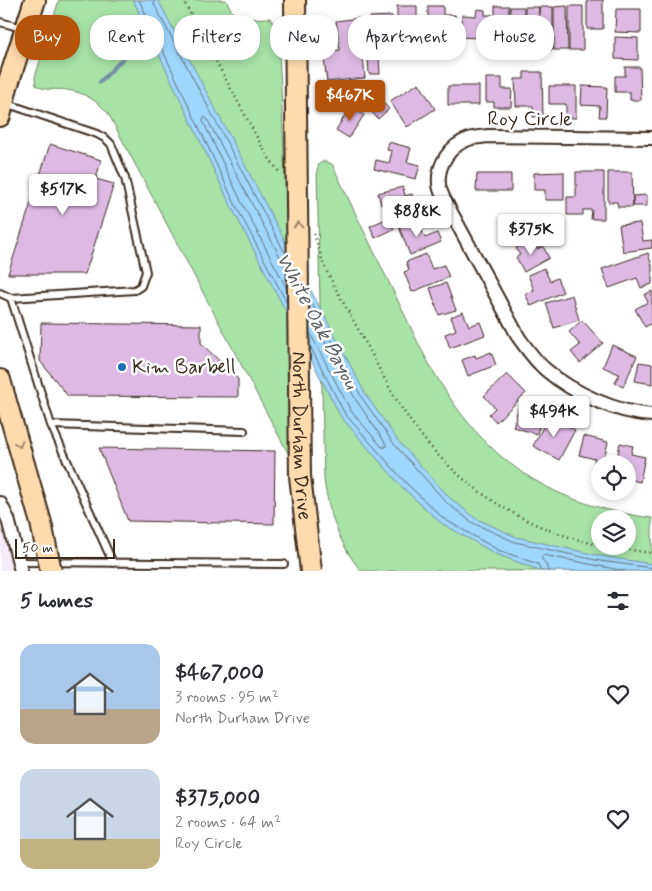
<!DOCTYPE html>
<html lang="en">
<head>
<meta charset="utf-8">
<style>
  :root { --surface:#fff; --page:#f2f2f3; --text:#2b2b33; --muted:#7c7c81; --accent:#b45309 }
  body { margin:0; font-family:Mynerve,sans-serif; background:var(--page); color:var(--text); height:100vh; display:flex; flex-direction:column; font-size:19px; white-space:nowrap }
  * { box-sizing:border-box; margin:0 }
  p { font-size:16px; color:var(--muted) }
  .icon { flex:none; width:28px; height:28px; fill:none; stroke:currentColor; stroke-width:2; stroke-linecap:round; stroke-linejoin:round }
  .map { position:relative; height:571px; overflow:hidden }
  .side { display:flex; flex-direction:column; background:var(--surface); flex:1 }
  .side>* { flex:none }
  .top-card { position:absolute; left:15px; top:15px; width:622px; height:45px; display:flex; gap:10px }
  .buttons { position:absolute; left:591px; top:455px; display:grid; gap:10px }
  .buttons a { display:grid; place-items:center; width:45px; height:45px; border-radius:50%; background:var(--surface); box-shadow:0 2px 8px #0003; font-size:25px }
  .scale { position:absolute; left:15px; bottom:12px; width:100px; box-sizing:border-box; padding-left:5px; border:2px solid #3b2a1e; border-top:0; font-size:14px; line-height:18px; white-space:nowrap; color:#3b2a1e; -webkit-text-stroke:4px #fff; paint-order:stroke }
  .price { position:absolute; translate:-50% -42px; padding:0 11px; border-radius:5px; background:#fff; color:#222; font-size:16px; line-height:32px; filter:drop-shadow(0 1px 2px #0008) }
  .price::after { content:''; position:absolute; left:50%; top:30px; width:15px; height:11px; margin-left:-8px; background:inherit; clip-path:polygon(0 0,100% 0,50% 100%) }
  .price.selected { background:var(--accent); color:#fff }
  ul { padding:0; list-style:none }
  li { display:flex; align-items:center; gap:15px; height:125px; padding:0 20px }
  li span { display:grid; place-items:center; flex:none; width:140px; height:100px; border-radius:15px; color:#555 }
  li>.icon { margin-inline-start:auto }
  span .icon { width:60px; height:60px; fill:#fffc; stroke-width:1 }
  li b { font-size:21px }
  h2 { display:flex; justify-content:space-between; align-items:center; height:60px; padding:0 20px; font-size:21px }
  .tag { padding:0 18px; border-radius:20px; background:var(--surface); box-shadow:0 2px 8px #0003; font-size:18px; line-height:45px }
  .tag.selected { background:var(--accent); color:#fff }
  .map>svg:first-child { display:block }
  .built { fill:#f5eaf7 }
  .green { fill:#a7e2a7; stroke:#718662; fill-rule:evenodd }
  .water { fill:#9ed7fe; stroke:#7692a4 }
  .lines { fill:none; stroke-linecap:round; stroke-linejoin:round }
  .shore { stroke:#636f78; stroke-width:1 }
  .stream { stroke:#7692a4; stroke-width:4 }
  .building { fill:#ddb9e3; stroke:#3b2a1e }
  .lane-casing { stroke:#3b2a1e; stroke-width:10 }
  .street-casing { stroke:#3b2a1e; stroke-width:16 }
  .primary-casing { stroke:#3b2a1e; stroke-width:24 }
  .path { stroke:#3b2a1e; stroke-width:2.5; stroke-dasharray:1 4; stroke-linecap:butt }
  .lane { stroke:#fff; stroke-width:6 }
  .street { stroke:#fff; stroke-width:12 }
  .primary { stroke:#fedbac; stroke-width:20 }
  .primary-bridge-casing { stroke:#3b2a1e; stroke-width:24; stroke-linecap:butt }
  .primary-bridge { stroke:#fedbac; stroke-width:20 }
  .oneway { stroke:#9c8265 }
  .poi-dot { fill:#1f6fb2; stroke:#fff; stroke-width:2 }
  .labels { text-anchor:middle; dominant-baseline:central; stroke-width:5; stroke-linejoin:round; paint-order:stroke }
  .street-label { font-size:20px; fill:#3b2a1e; stroke:#fff }
  .poi-label { font-size:20px; fill:#3b2a1e; stroke:#fff; text-anchor:start }
  .water-label { font-size:21px; font-style:italic; fill:#595e61; stroke:#fff }
</style>
</head>
<body>
<div class="map">
<svg width="652" height="571" viewBox="0 0 652 571">
  <rect width="100%" height="100%" fill="#fff"/>
  <filter id="ink" filterUnits="userSpaceOnUse"><feTurbulence type="fractalNoise" baseFrequency=".02" numOctaves="2"/><feDisplacementMap in="SourceGraphic" scale="10" xChannelSelector="R" yChannelSelector="G"/><feConvolveMatrix kernelMatrix="1 2 1 2 8 2 1 2 1" color-interpolation-filters="sRGB"/></filter>
  <g filter="url(#ink)">
    <path class="built" d="M0,518L9,542L17,571H0Z"/>
    <path class="green" d="M59,0H226L236,19L270,18L276,28L278,36C287,176 289,316 290,457L108,113C97,101 84,92 67,90C58,88 44,92 36,85L35,77Z
      M324,161L332,164C354,211 377,258 400,305C412,330 423,355 438,379C488,464 554,505 652,518V571H361C339,544 329,513 324,480L317,170L319,164ZM600,519H628V546H600Z"/>
    <path class="water" d="M133,0H158L366,395L398,441L450,498L475,518L516,537L601,556L652,564V571H542L496,554L441,523L402,487L341,417L232,208Z"/>
    <g class="lines">
      <path class="shore" d="M139,0L236,206L287,303
        M154,0V4L286,255
        M286,268L207,119L204,117L203,121L242,203L287,289
        M309,298L362,398L394,444L447,503L473,523L515,542L600,561L652,568
        M309,312L356,400L386,444V447H382L351,411L310,333
        M310,346L345,414L406,483L444,519L498,550L538,564L541,571
        M548,571L546,564L541,558L543,555L625,571"/>
      <path class="stream" d="M100,82L151,30"/>
    </g>
    <path class="building" d="M587,0H603V29H587Z
      M397,6H417V18H425L426,40H397Z
      M428,6H443V15H455L456,40H428Z
      M495,6H509V50H495Z
      M567,6L568,50H554V7Z
      M569,6H583V50H569Z
      M510,7H524V50H510Z
      M525,7H539V50H525Z
      M539,7H553V50H539Z
      M477,9L485,10V15H493L492,39L461,37L462,15L476,16Z
      M616,9H641V33L615,32Z
      M392,16V43H376L377,36H370V17Z
      M359,18L365,78L327,82L323,52L340,50L336,21Z
      M615,37L638,38V60L615,59Z
      M368,57H379L380,74H369Z
      M625,67H640L641,100H630V92H615V76H625Z
      M524,72H542L543,116L533,117V106H516L515,79H524Z
      M486,78H502V89H512L511,107H494V102H486Z
      M419,83L435,109L407,127L390,101Z
      M448,86H479V105H448Z
      M549,86H576V118H566V104H549Z
      M582,86L607,87L606,117H599L600,106L581,105Z
      M377,96L389,109L378,119L366,106Z
      M350,107L364,115L349,138L336,130Z
      M389,142L411,148L407,162L420,165L416,179L374,169L376,160L389,163L392,151L387,150Z
      M50,144L101,160L96,179L114,184L85,274H8Z
      M564,172V200H545V190H534V173Z
      M576,172H604V219H591L592,210H583V215H567V197H576Z
      M608,172H632L633,207H618L617,202H608Z
      M477,174H511V191H476Z
      M403,187L405,196L412,194L416,212L389,218L386,204L381,205L378,193Z
      M647,195V206H633V196Z
      M388,218L394,229L375,238L370,226Z
      M417,220L425,238L437,233L441,242L410,255L399,227Z
      M640,223L643,241L652,240V248L623,252L619,225Z
      M532,240L537,249L543,246L549,258L524,272L516,257L520,255L516,248Z
      M648,253L652,266V284L641,288L637,278L609,288L602,269Z
      M426,254L432,269L444,265L449,277L412,292L404,272L409,270L406,262Z
      M544,268L550,281L557,278L563,292L531,306L525,294L534,290L528,275Z
      M446,283L456,310L439,315L430,288Z
      M652,291V323L645,327L635,309L648,302L644,295Z
      M572,295L579,320L554,328L546,303Z
      M463,312L469,326L480,322L485,335L450,348L445,334L456,330L451,317Z
      M582,320L603,343L580,363L571,352L580,345L569,332Z
      M41,323L201,325V343L238,379V397L68,396L40,361Z
      M612,345L637,356L623,387L615,383L619,374L603,367Z
      M491,352L496,365L468,376L462,360L475,355L476,358Z
      M639,362L652,364V384L635,381Z
      M507,374L526,393L496,422L489,414L495,408L484,396Z
      M519,406L543,413L537,434L513,427Z
      M549,416L575,430L559,460L533,446Z
      M584,436L608,442L603,464H600V472L592,470L595,459L579,455Z
      M620,443L633,446L631,454L645,457L640,482L628,479V464H616Z
      M99,448L275,451L274,524L128,521Z"/>
    <g class="lines">
      <g class="lane-casing">
        <path id="lane" d="M0,22L22,28
          M5,103L97,134L106,139L111,144L125,178L146,272L141,286L135,290L11,298L51,425L113,563
          M0,293L11,298
          M51,425L244,431
          M20,562L284,564"/>
      </g>
      <g class="street-casing">
        <path id="street" d="M652,138L489,136C482,137 475,137 469,139C450,145 437,165 439,184C439,189 442,194 444,199L519,338C527,349 535,361 546,370C573,393 617,413 652,415
          M0,503L8,519L21,571"/>
      </g>
      <g class="primary-casing">
        <path id="primary" d="M295,0L296,108
          M0,116L7,87L35,0
          M0,380L5,398"/>
      </g>
      <path class="path" d="M183,0L266,154L280,173
        M314,234C317,243 320,253 323,263C335,289 350,314 364,340C378,365 390,392 407,416C452,483 522,529 600,545
        M604,546L652,553"/>
      <use href="#lane" class="lane"/>
      <use href="#street" class="street"/>
      <use href="#primary" class="primary"/>
      <g class="primary-bridge-casing">
        <g id="primary-bridge">
          <path id="s1" d="M296,108L300,476L311,571"/>
          <path d="M5,398L41,523L51,571"/>
        </g>
      </g>
      <use href="#primary-bridge" class="primary-bridge"/>
    </g>
    <defs><path id="oneway-chevron" d="M-2-3.5L2.5 0L-2 3.5" fill="none" stroke-width="1.6" stroke-linecap="round" stroke-linejoin="round" transform="scale(1.25)"/></defs>
    <g class="oneway">
      <use href="#oneway-chevron" transform="translate(298 225) rotate(-91)"/>
      <use href="#oneway-chevron" transform="translate(19 444) rotate(74)"/>
    </g>
  </g>
  <circle class="poi-dot" cx="122" cy="367" r="5"/>
  <g class="labels">
    <g class="street-label">
      <text x="530" y="119">Roy Circle</text>
      <text stroke="none"><textPath href="#s1" startOffset="328">North Durham Drive</textPath></text>
    </g>
    <g class="poi-label">
      <text x="132" y="367">Kim Barbell</text>
    </g>
    <g class="water-label">
      <text transform="translate(317 321) rotate(62)">White Oak Bayou</text>
    </g>
  </g>
</svg>
<div class="buttons">
<a><svg class="icon" aria-label="locate" viewBox="0 0 24 24"><circle cx="12" cy="12" r="6"/><path d="M12 2v4M12 18v4M2 12h4M18 12h4"/></svg></a>
<a><svg class="icon" aria-label="layers" viewBox="0 0 24 24"><path d="M12 4l9 5-9 5-9-5zM3 14l9 5 9-5"/></svg></a>
</div>
<div class="scale">50 m</div>
<b class="price selected" style="left:350px;top:122px">$467K</b>
<b class="price" style="left:63px;top:216px">$517K</b>
<b class="price" style="left:417px;top:238px">$888K</b>
<b class="price" style="left:531px;top:256px">$375K</b>
<b class="price" style="left:554px;top:438px">$494K</b>
<div class="top-card">
<a class="tag selected">Buy</a>
<a class="tag">Rent</a>
<a class="tag">Filters</a>
<a class="tag">New</a>
<a class="tag">Apartment</a>
<a class="tag">House</a>
</div>
</div>
<section class="side">
<h2>5 homes<svg class="icon" aria-label="filters" viewBox="0 0 24 24"><path d="M4 7h16M4 17h16"/><circle cx="9" cy="7" r="2"/><circle cx="15" cy="17" r="2"/></svg></h2>
<ul>
<li><span style="background:linear-gradient(#a9c7e8 65%,#b9a48a 0)"><svg class="icon" aria-label="home" viewBox="0 0 24 24"><path d="M3 11l9-7 9 7M6 9v11h12V9"/></svg></span><div><b>$467,000</b><p>3 rooms · 95 m²</p><p>North Durham Drive</p></div><svg class="icon" aria-label="heart" viewBox="0 0 24 24"><path d="M12 20l-8-8c-3-5 5-10 8-4 3-6 11-1 8 4z"/></svg></li>
<li><span style="background:linear-gradient(#c9d6e8 70%,#c2b280 0)"><svg class="icon" aria-label="home" viewBox="0 0 24 24"><path d="M3 11l9-7 9 7M6 9v11h12V9"/></svg></span><div><b>$375,000</b><p>2 rooms · 64 m²</p><p>Roy Circle</p></div><svg class="icon" aria-label="heart" viewBox="0 0 24 24"><path d="M12 20l-8-8c-3-5 5-10 8-4 3-6 11-1 8 4z"/></svg></li>
</ul>
</section>
</body>
</html>
